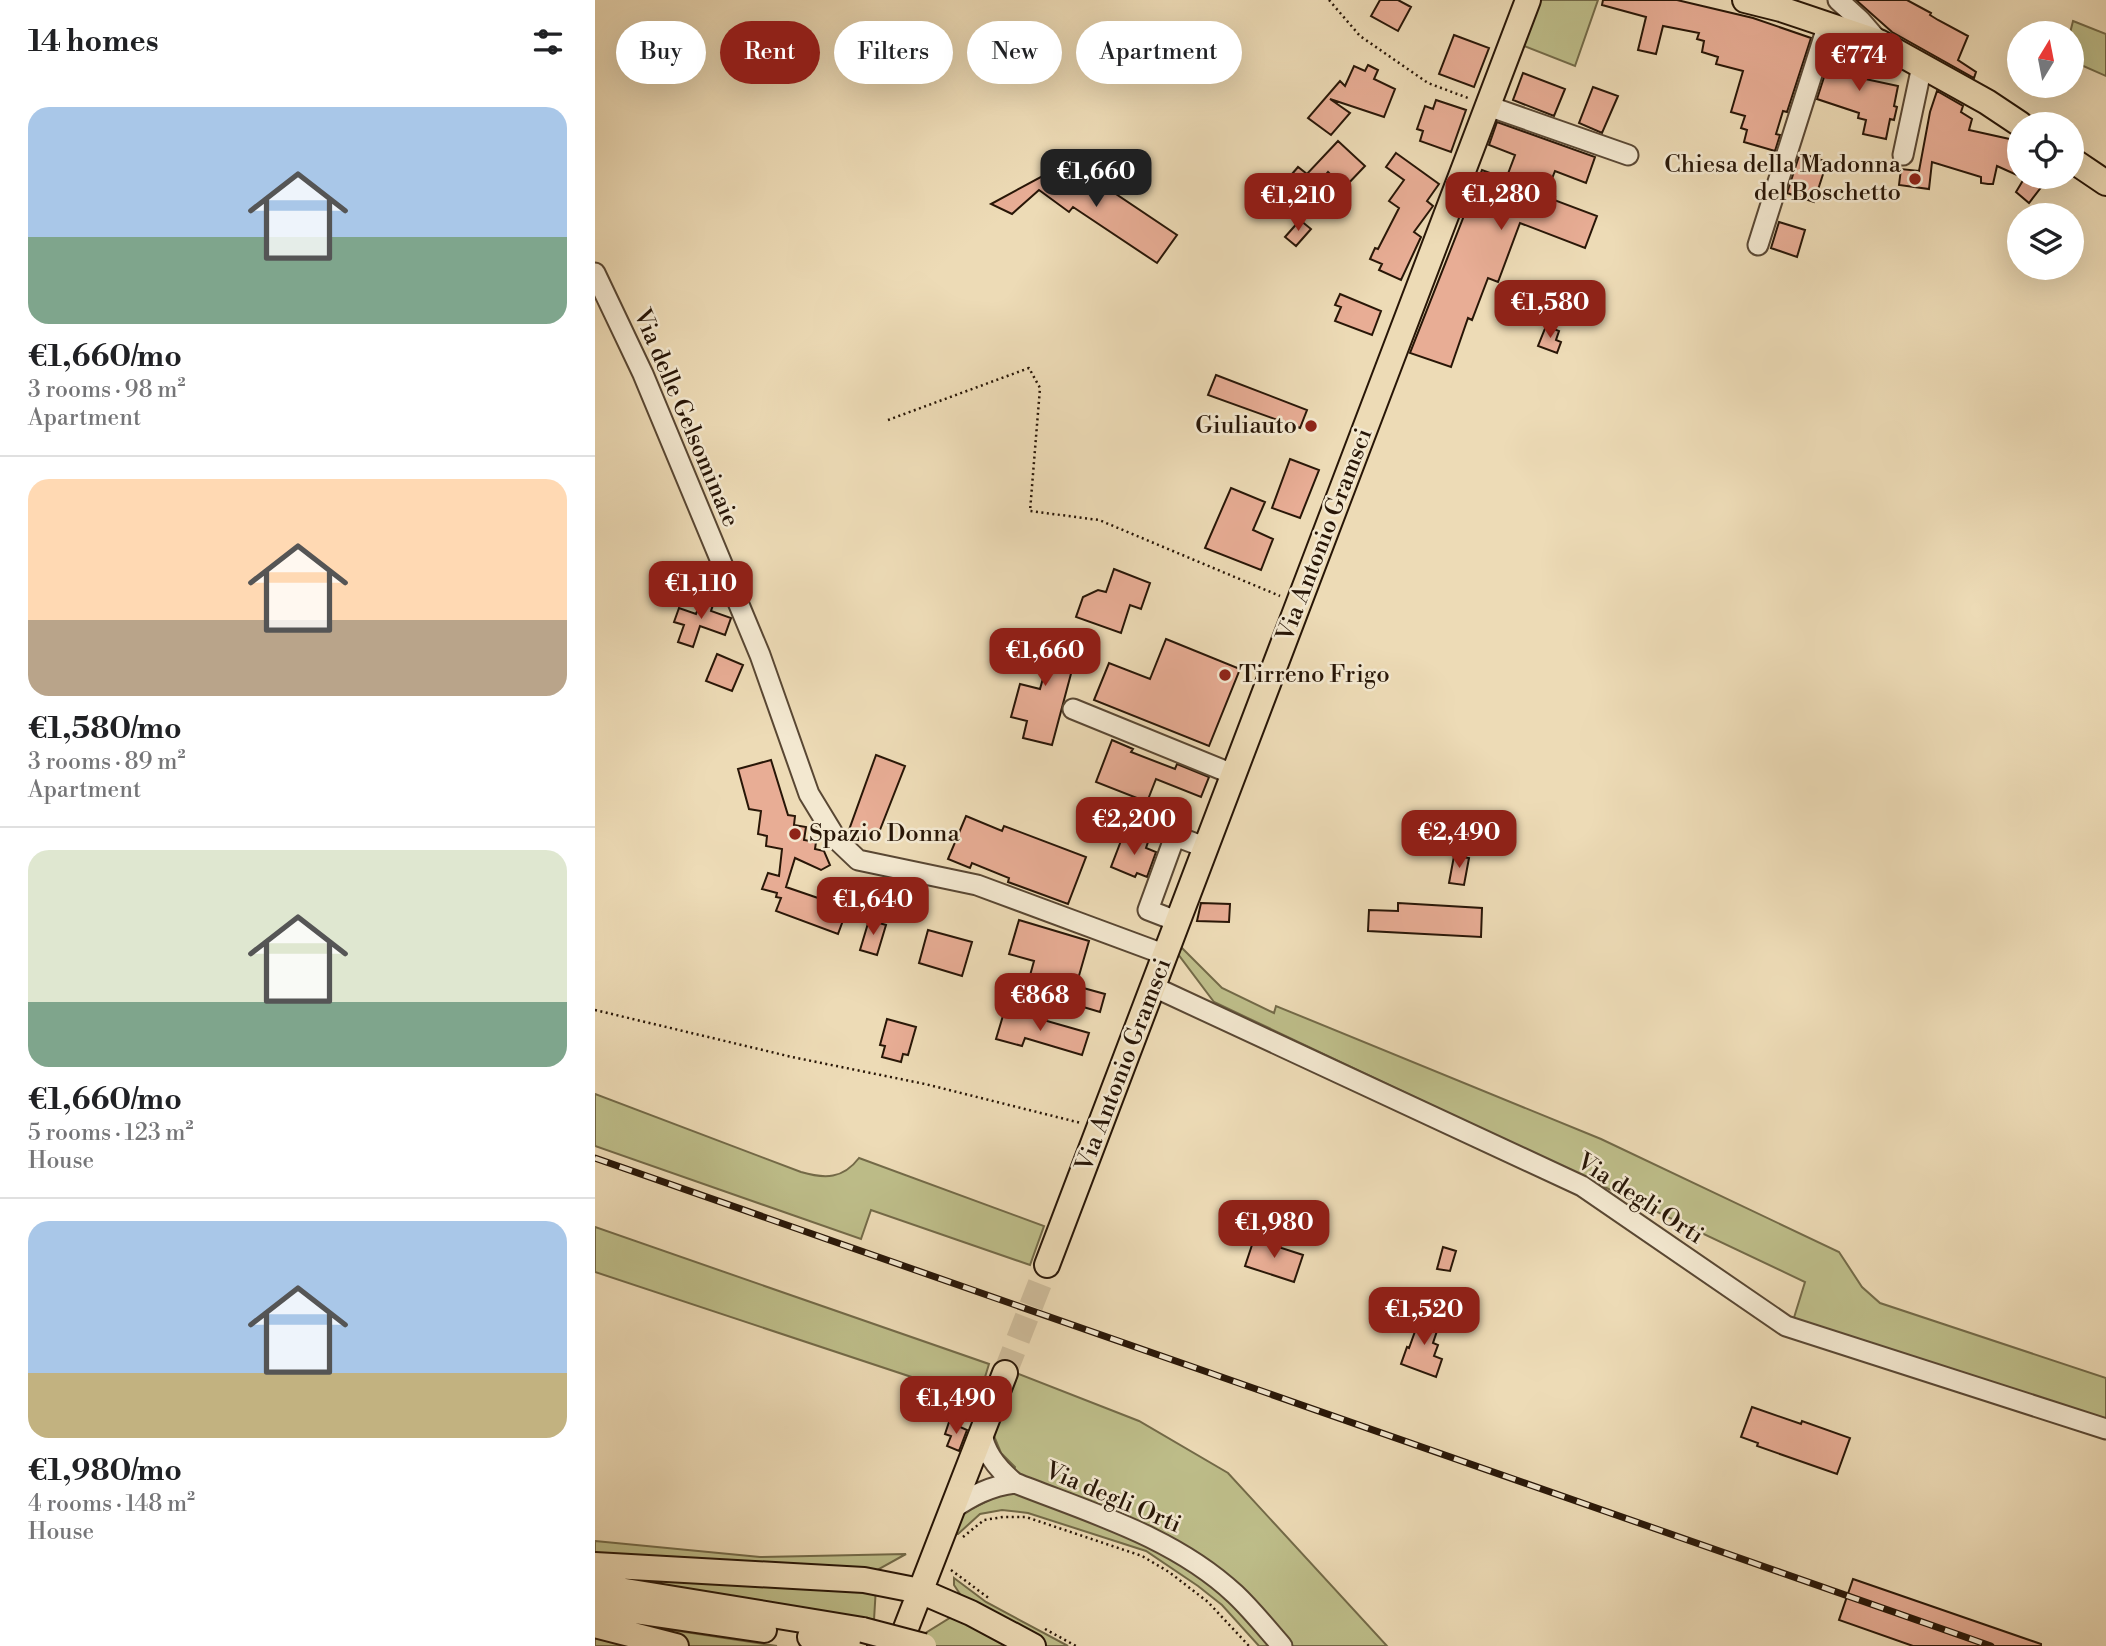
<!DOCTYPE html>
<html lang="en">
<head>
<meta charset="utf-8">
<style>
  :root { --surface:#fff; --page:#f6f6f6; --text:#202124; --muted:#757577; --line:#e0e0e0; --accent:#8f2418 }
  body { margin:0; font-family:"Libre Bodoni",serif; background:var(--page); color:var(--text); height:100vh; display:flex; flex-direction:column; font-size:26px; white-space:nowrap }
  * { box-sizing:border-box; margin:0 }
  p { font-size:23px; color:var(--muted) }
  .icon { flex:none; width:38px; height:38px; fill:none; stroke:currentColor; stroke-width:2; stroke-linecap:round; stroke-linejoin:round }
  .map { position:relative; flex:1; overflow:hidden }
  .sheet { display:flex; flex-direction:column; background:var(--surface); width:595px }
  .sheet>* { flex:none }
  .hud { position:absolute; left:21px; top:21px; width:665px; height:63px; display:flex; gap:14px }
  .needle { width:46px; rotate:10deg }
  .controls { position:absolute; left:1412px; top:21px; display:grid; gap:14px }
  .controls a { display:grid; place-items:center; width:77px; height:77px; border-radius:50%; background:var(--surface); box-shadow:0 7px 28px #0002; font-size:35px }
  .price { position:absolute; translate:-50% -60px; padding:0 16px; border-radius:14px; background:var(--accent); color:#fff; font-size:23px; line-height:46px; filter:drop-shadow(0 2px 4px #0008) }
  .price::after { content:''; position:absolute; left:50%; top:42px; width:21px; height:16px; margin-left:-10px; background:inherit; clip-path:polygon(0 0,100% 0,50% 100%) }
  .price.current { background:#222; color:#fff }
  ul { padding:0; list-style:none }
  li { display:grid; align-content:center; gap:14px; height:371px; padding:0 28px }
  li+li { border-top:2px solid var(--line) }
  li span { display:grid; place-items:center; height:217px; border-radius:21px; color:#555 }
  li>.icon { margin-inline-start:auto }
  span .icon { width:126px; height:126px; fill:#fffc; stroke-width:1 }
  li b { font-size:30px }
  h2 { display:flex; justify-content:space-between; align-items:center; height:84px; padding:0 28px; font-size:30px }
  .tag { padding:0 24px; border-radius:32px; background:var(--surface); box-shadow:0 7px 28px #0002; font-size:24px; line-height:63px }
  .tag.current { background:var(--accent); color:#fff }
  main { display:flex; flex:1; min-height:0 }
  .map>svg:first-child { display:block }
  .green { fill:#bebe8a; stroke:#736a48; stroke-width:2 }
  .building { fill:#e8ad95; stroke:#281607; stroke-width:2 }
  .lines { fill:none; stroke-linecap:round; stroke-linejoin:round }
  .major-tunnel { stroke:#cfbd9c; stroke-width:24; stroke-dasharray:24 12; stroke-linecap:butt }
  .minor-casing { stroke:#594733; stroke-width:23 }
  .major-casing { stroke:#281607; stroke-width:28 }
  .path { stroke:#281607; stroke-width:2.5; stroke-dasharray:2 3.5; stroke-linecap:butt }
  .minor { stroke:#f3e8d0; stroke-width:19 }
  .major { stroke:#eddbb6; stroke-width:24 }
  .rail-casing { stroke:#281607; stroke-width:7 }
  .rail { stroke:#f3e8d0; stroke-width:4.5; stroke-dasharray:13; stroke-linecap:butt }
  .major-bridge-casing { stroke:#281607; stroke-width:28; stroke-linecap:butt }
  .major-bridge { stroke:#eddbb6; stroke-width:24 }
  .poi-dot { fill:#8f2418; stroke:#f3e8d0; stroke-width:2.5 }
  .labels { text-anchor:middle; dominant-baseline:central; stroke-width:5; stroke-linejoin:round; paint-order:stroke }
  .poi-label { font-size:24px; fill:#281607; stroke:#f3e8d0; text-anchor:end }
  .street-label { font-size:24px; fill:#281607; stroke:#f3e8d0 }
</style>
</head>
<body>
<main>
<section class="sheet">
<h2>14 homes<svg class="icon" aria-label="filters" viewBox="0 0 24 24"><path d="M4 7h16M4 17h16"/><circle cx="9" cy="7" r="2"/><circle cx="15" cy="17" r="2"/></svg></h2>
<ul>
<li><span style="background:linear-gradient(#a9c7e8 60%,#7fa58c 0)"><svg class="icon" aria-label="home" viewBox="0 0 24 24"><path d="M3 11l9-7 9 7M6 9v11h12V9"/></svg></span><div><b>€1,660/mo</b><p>3 rooms · 98 m²</p><p>Apartment</p></div></li>
<li><span style="background:linear-gradient(#ffd9b3 65%,#b9a48a 0)"><svg class="icon" aria-label="home" viewBox="0 0 24 24"><path d="M3 11l9-7 9 7M6 9v11h12V9"/></svg></span><div><b>€1,580/mo</b><p>3 rooms · 89 m²</p><p>Apartment</p></div></li>
<li><span style="background:linear-gradient(#dfe7d0 70%,#7fa58c 0)"><svg class="icon" aria-label="home" viewBox="0 0 24 24"><path d="M3 11l9-7 9 7M6 9v11h12V9"/></svg></span><div><b>€1,660/mo</b><p>5 rooms · 123 m²</p><p>House</p></div></li>
<li><span style="background:linear-gradient(#a9c7e8 70%,#c2b280 0)"><svg class="icon" aria-label="home" viewBox="0 0 24 24"><path d="M3 11l9-7 9 7M6 9v11h12V9"/></svg></span><div><b>€1,980/mo</b><p>4 rooms · 148 m²</p><p>House</p></div></li>
</ul>
</section>
<div class="map">
<svg width="1511" height="1646" viewBox="0 0 1511 1646">
  <rect width="100%" height="100%" fill="#eddbb6"/>
  <filter id="stains"><feTurbulence type="fractalNoise" baseFrequency=".00286" numOctaves="4"/><feColorMatrix values="0 0 0 0 .2 0 0 0 0 .09 0 0 0 0 .02 0 0 0 .5 -.17"/></filter>
  <radialGradient id="worn" r=".72"><stop offset=".6" stop-color="#630" stop-opacity="0"/><stop offset="1" stop-color="#630" stop-opacity=".3"/></radialGradient>
  <path class="green" d="M943,0H1003L980,66L929,46Z
    M1478,21L1511,34V76L1477,61V33H1475Z
    M586,947L627,988L679,1013L681,1006L1006,1139L1244,1252L1267,1287L1285,1303L1511,1378V1421L1197,1324L1210,1282L619,1002L583,954Z
    M0,1094L206,1172C230,1179 248,1179 264,1158L449,1226L435,1265L276,1210L266,1239L0,1146Z
    M0,1227L394,1364L387,1387L377,1397L0,1272Z
    M421,1373L544,1421L633,1473L792,1646H664L627,1605L603,1586L551,1551L433,1513L407,1510L385,1514L363,1534H360L367,1513L413,1491L420,1467L406,1453L399,1436Z
    M0,1541L165,1557L311,1554L282,1570L279,1620L16,1576L0,1560Z
    M359,1578L391,1602L473,1646H325L329,1634L361,1614L369,1600L359,1585Z
    M11,1620L182,1646H0V1629Z"/>
  <path class="building" d="M785,0H803L816,7L803,31L776,16Z
    M1008,0H1082L1158,18L1216,38L1192,112L1188,111L1181,134L1185,135L1180,151L1149,142L1152,130L1146,128L1150,116L1136,112L1148,71L1121,64L1123,57L1107,52L1109,41L1102,39L1104,33L1068,26L1061,54L1043,50L1051,17L1007,5Z
    M1261,0H1312L1336,13L1335,15L1343,20L1373,36L1363,60L1381,72L1379,78L1297,32Z
    M859,35L894,48L879,87L844,74Z
    M1239,46L1266,57L1261,77L1303,86L1299,106L1302,107L1299,120L1295,119L1291,139L1268,134L1271,120L1263,118L1264,113L1222,99Z
    M773,65L783,70L779,79L800,89L789,117L735,99L755,113L736,135L713,118L745,81L750,86L759,66L770,71Z
    M928,73L970,89L959,116L918,100Z
    M998,87L1023,96L1007,133L984,123Z
    M1342,91L1368,106L1366,112L1377,119L1374,130L1419,140L1424,144V176L1402,166L1398,184H1393L1386,183V177L1337,162L1334,189L1304,185L1306,169L1324,171L1335,112Z
    M841,100L871,110L856,152L825,141L828,131L822,129L830,106L838,109Z
    M902,122L1000,157L991,183L960,171L951,194L960,197L959,200L1002,216L990,248L925,223L903,282L893,278L877,320L873,318L856,367L815,353L887,170L911,179L920,155L894,145Z
    M743,141L770,166L749,188L733,172L708,201L713,205L705,215L680,194L703,167L712,174Z
    M801,153L844,184L832,201L838,206L819,232L826,237L806,280L784,270L787,264L775,259L780,248L783,249L804,208L794,201L809,180L791,167Z
    M1205,153L1232,162L1219,202L1192,193Z
    M470,164L495,182L497,178L582,235L562,263L478,207L474,212L444,190L417,214L396,204Z
    M1430,177H1454L1434,203L1421,192Z
    M705,220L716,229L701,246L690,237Z
    M1184,222L1210,230L1202,257L1176,248Z
    M745,294L786,311L777,335L740,321L746,307L740,305Z
    M951,326L964,331L961,340L966,342L962,353L943,346Z
    M621,375L712,410L705,428L613,395Z
    M695,459L724,470L705,518L677,508Z
    M636,488L670,502L658,530L678,539L666,570L610,548Z
    M519,569L555,583L546,609L535,605L526,633L481,617L488,597L503,590L511,592Z
    M108,595L120,599L116,611L136,618L130,635L105,626L98,647L83,642L89,625L79,622L84,608L101,614Z
    M432,630L486,652L481,671L477,670L457,745L428,738L432,721L416,717L425,684L445,689L452,664L428,659Z
    M571,639L645,669L614,746L499,700L514,663L555,679Z
    M122,654L148,665L137,691L111,681Z
    M517,740L538,749L536,752L580,769L582,764L614,777L606,797L561,779L552,802L501,782Z
    M281,755L310,766L281,840L254,830Z
    M176,760L193,815L200,816L199,825L211,827L209,840L221,842L220,849L229,851L235,865L226,870L200,858L191,887L223,898L225,894L254,904L243,934L181,911L186,898L181,897L182,893L167,889L173,873L184,876L187,849L171,846L172,836L163,834L166,811L154,809L143,769Z
    M371,816L407,831L409,826L491,857L473,904L413,882L414,878L377,863L375,868L353,859Z
    M529,833L553,842L551,848L561,852L552,877L542,873L540,877L516,867Z
    M859,856L874,858L869,885L854,883Z
    M606,903L635,904L634,922L602,921Z
    M803,903L887,908L886,937L773,931L774,910L803,911Z
    M274,920L291,925L282,955L265,950Z
    M424,920L494,941L481,986L510,994L505,1012L431,990L439,961L414,954Z
    M333,930L377,942L367,976L324,963Z
    M410,1009L494,1033L487,1055L430,1038L427,1046L401,1039Z
    M292,1019L321,1027L313,1055L308,1054L306,1062L287,1057L290,1046L285,1045Z
    M659,1239L708,1255L699,1282L650,1266Z
    M848,1247L861,1251L855,1271L842,1269Z
    M827,1312L846,1319L838,1343L843,1345L839,1356L847,1359L841,1377L806,1364L812,1347L814,1348Z
    M1157,1407L1206,1424L1207,1421L1255,1438L1242,1474L1162,1446L1163,1443L1146,1437Z
    M354,1422L372,1430L364,1451L352,1446L356,1436L350,1434Z
    M1258,1579L1446,1644V1646H1318L1244,1620Z"/>
  <g class="lines">
    <path class="major-tunnel" d="M410,1373L452,1265"/>
    <g class="minor-casing">
      <path id="minor" d="M1243,0L1265,20L1284,42
        M893,106L1033,155
        M1308,155L1327,66
        M1163,245L1233,24
        M0,273L48,374L165,655L214,794L242,840L263,860L382,885L571,955
        M478,709L640,775
        M584,922L553,910L580,836L612,848
        M559,987L987,1186L1191,1326L1511,1429
        M387,1432C389,1453 404,1470 420,1483C496,1513 579,1537 640,1594C657,1610 672,1629 687,1646
        M356,1510C376,1496 395,1486 420,1483"/>
    </g>
    <g class="major-casing">
      <path id="major" d="M1150,0L1186,9L1284,42L1392,102L1425,124
        M1477,160L1511,183
        M452,1265L933,0
        M0,1565L269,1580L325,1591L376,1613L438,1646
        M0,1586L268,1630
        M0,1605L169,1630
        M0,1625L81,1646
        M215,1637L259,1646
        M304,1646L410,1373"/>
    </g>
    <path class="path" d="M734,0L765,36L833,83L873,98
      M293,420L434,368L445,388L435,511L504,520L685,596
      M0,1010L197,1057L330,1084L486,1123
      M368,1537L389,1520L408,1517H431L547,1556L574,1572L613,1602L654,1646
      M356,1570L395,1599
      M450,1629L481,1646"/>
    <use href="#minor" class="minor"/>
    <use href="#major" class="major"/>
    <g class="rail-casing">
      <path id="rail" d="M0,1158L1396,1646"/>
    </g>
    <use href="#rail" class="rail"/>
    <g class="major-bridge-casing">
      <path id="major-bridge" d="M268,1630L329,1646"/>
    </g>
    <use href="#major-bridge" class="major-bridge"/>
  </g>
  <g class="poi-dot">
    <circle cx="1320" cy="179" r="7"/>
    <circle cx="716" cy="426" r="7"/>
    <circle cx="630" cy="675" r="7"/>
    <circle cx="200" cy="834" r="7"/>
  </g>
  <g class="labels">
    <g class="poi-label">
      <text x="1306" y="165">Chiesa della Madonna<tspan x="1306" dy="28">del Boschetto</tspan></text>
      <text x="702" y="426">Giuliauto</text>
      <text x="644" y="675" text-anchor="start">Tirreno Frigo</text>
      <text x="214" y="834" text-anchor="start">Spazio Donna</text>
    </g>
    <g class="street-label">
      <text transform="translate(91 418) rotate(67)">Via delle Gelsominaie</text>
      <text transform="translate(730 535) rotate(-69)">Via Antonio Gramsci</text>
      <text transform="translate(529 1065) rotate(-69)">Via Antonio Gramsci</text>
      <text transform="translate(1045 1199) rotate(33)">Via degli Orti</text>
      <text transform="translate(518 1498) rotate(23)">Via degli Orti</text>
    </g>
  </g>
  <rect width="100%" height="100%" filter="url(#stains)"/>
  <rect width="100%" height="100%" fill="url(#worn)"/>
</svg>
<div class="controls">
<a><svg class="needle" viewBox="-14 -14 28 28"><path d="M0-13l5 13h-10z" fill="#e53935"/><path d="M0 13l5-13h-10z" fill="#757577"/></svg></a>
<a><svg class="icon" aria-label="locate" viewBox="0 0 24 24"><circle cx="12" cy="12" r="6"/><path d="M12 2v4M12 18v4M2 12h4M18 12h4"/></svg></a>
<a><svg class="icon" aria-label="layers" viewBox="0 0 24 24"><path d="M12 4l9 5-9 5-9-5zM3 14l9 5 9-5"/></svg></a>
</div>
<b class="price" style="left:1264px;top:93px">€774</b>
<b class="price current" style="left:501px;top:209px">€1,660</b>
<b class="price" style="left:906px;top:232px">€1,280</b>
<b class="price" style="left:703px;top:233px">€1,210</b>
<b class="price" style="left:955px;top:340px">€1,580</b>
<b class="price" style="left:106px;top:621px">€1,110</b>
<b class="price" style="left:450px;top:688px">€1,660</b>
<b class="price" style="left:539px;top:857px">€2,200</b>
<b class="price" style="left:864px;top:870px">€2,490</b>
<b class="price" style="left:278px;top:937px">€1,640</b>
<b class="price" style="left:445px;top:1033px">€868</b>
<b class="price" style="left:679px;top:1260px">€1,980</b>
<b class="price" style="left:829px;top:1347px">€1,520</b>
<b class="price" style="left:361px;top:1436px">€1,490</b>
<div class="hud">
<a class="tag">Buy</a>
<a class="tag current">Rent</a>
<a class="tag">Filters</a>
<a class="tag">New</a>
<a class="tag">Apartment</a>
</div>
</div>
</main>
</body>
</html>
